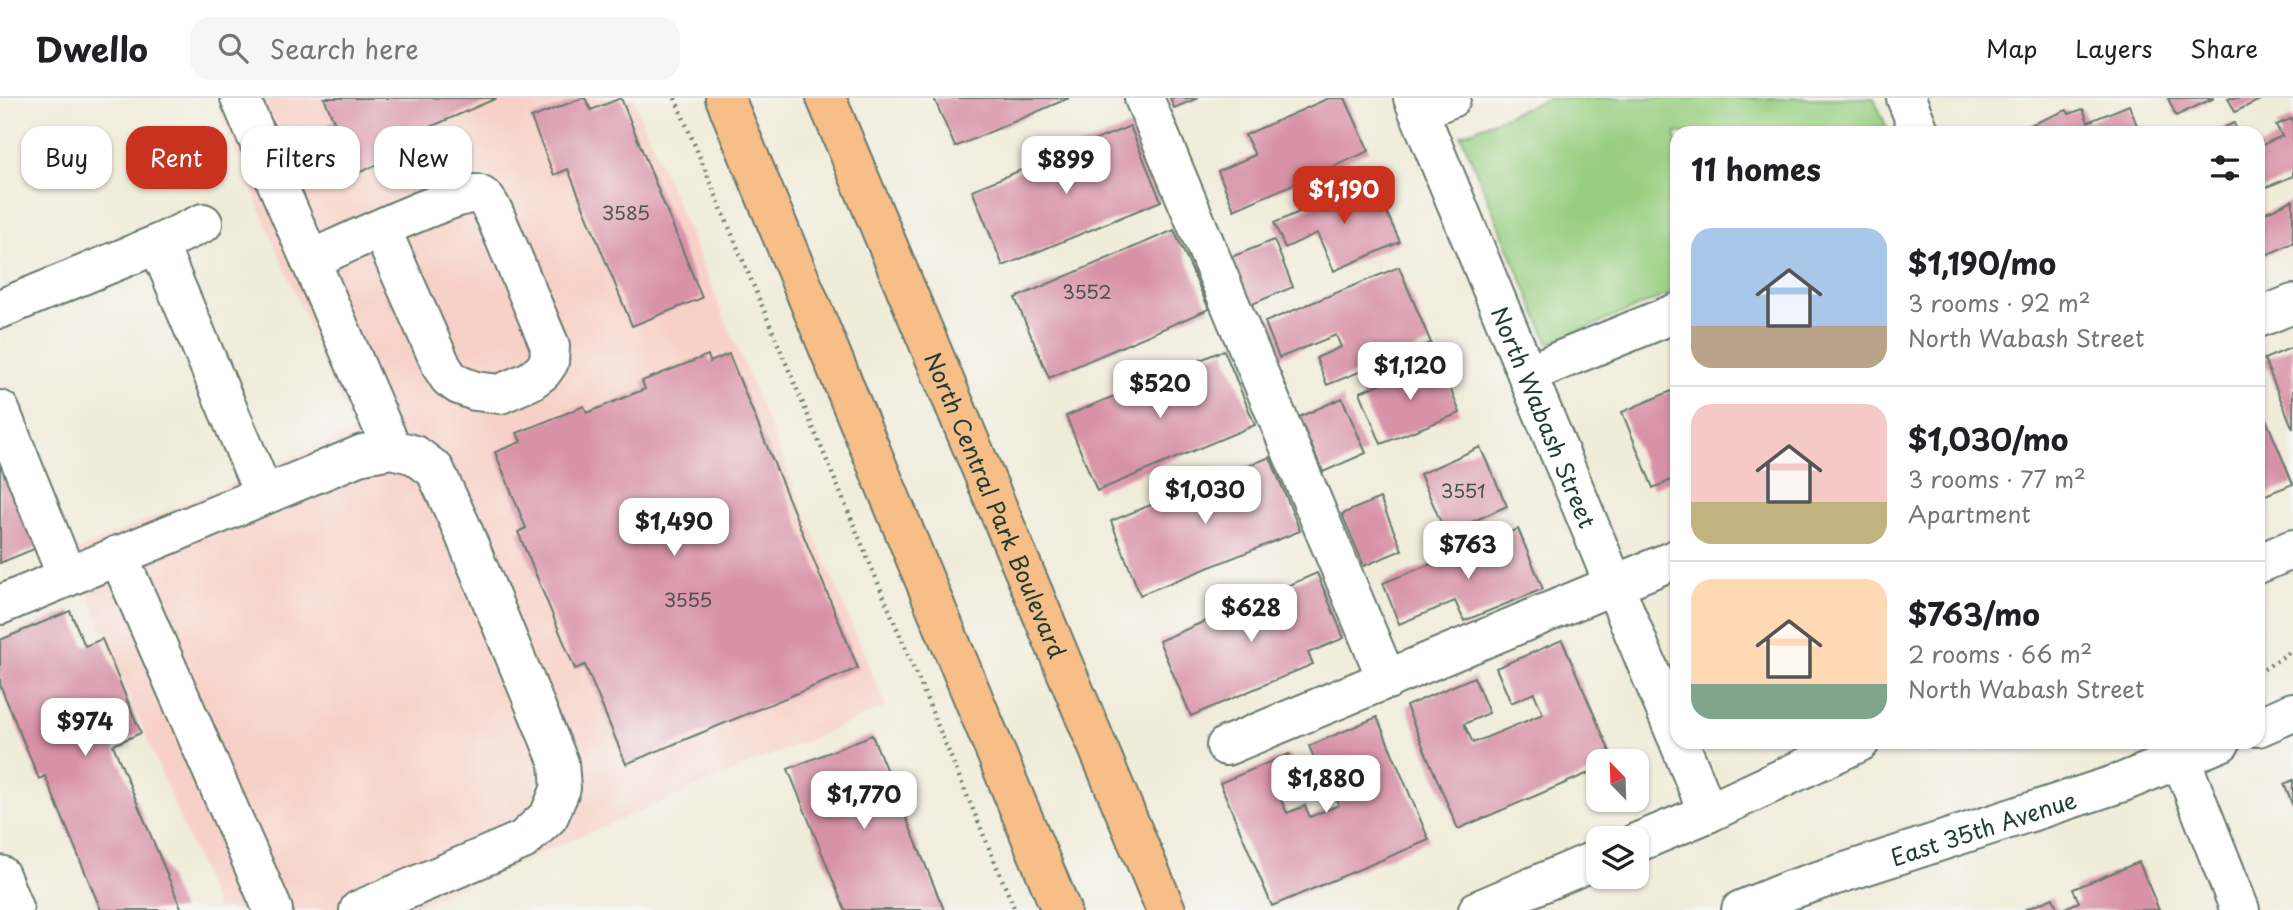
<!DOCTYPE html>
<html lang="en">
<head>
<meta charset="utf-8">
<style>
  :root { --surface:#fff; --page:#f6f6f6; --text:#202124; --muted:#757577; --line:#e0e0e0; --accent:#c8321e }
  body { margin:0; font-family:"Playpen Sans",sans-serif; background:var(--page); color:var(--text); height:100vh; display:flex; flex-direction:column; font-size:26px; white-space:nowrap }
  * { box-sizing:border-box; margin:0 }
  p { font-size:23px; color:var(--muted) }
  .icon { flex:none; width:38px; height:38px; fill:none; stroke:currentColor; stroke-width:2; stroke-linecap:round; stroke-linejoin:round }
  .map { position:relative; flex:1; overflow:hidden }
  .panel { position:absolute; left:1670px; top:28px; width:595px; height:623px; display:flex; flex-direction:column; background:var(--surface); border-radius:21px; box-shadow:0 2px 5px #0004 }
  .panel>* { flex:none }
  .top-card { position:absolute; left:21px; top:28px; width:665px; height:63px; display:flex; gap:14px }
  .needle { width:46px; rotate:337deg }
  .tools { position:absolute; left:1586px; top:651px; display:grid; gap:14px }
  .tools a { display:grid; place-items:center; width:63px; height:63px; border-radius:14px; background:var(--surface); box-shadow:0 2px 5px #0004; font-size:35px }
  .price { position:absolute; translate:-50% -60px; padding:0 16px; border-radius:14px; background:#fff; color:#222; font-size:23px; line-height:46px; filter:drop-shadow(0 2px 4px #0008) }
  .price::after { content:''; position:absolute; left:50%; top:42px; width:21px; height:16px; margin-left:-10px; background:inherit; clip-path:polygon(0 0,100% 0,50% 100%) }
  .price.on { background:var(--accent); color:#fff }
  ul { padding:0; list-style:none }
  li { display:flex; align-items:center; gap:21px; height:175px; padding:0 21px }
  li+li { border-top:2px solid var(--line) }
  li span { display:grid; place-items:center; flex:none; width:196px; height:140px; border-radius:21px; color:#555 }
  li>.icon { margin-inline-start:auto }
  span .icon { width:84px; height:84px; fill:#fffc; stroke-width:1 }
  li b { font-size:30px }
  h2 { display:flex; justify-content:space-between; align-items:center; height:84px; padding:0 21px; font-size:30px }
  .chip { padding:0 24px; border-radius:21px; background:var(--surface); box-shadow:0 2px 5px #0004; font-size:24px; line-height:63px }
  .chip.on { background:var(--accent); color:#fff }
  header { display:flex; align-items:center; gap:42px; box-sizing:border-box; height:98px; padding:0 35px; background:var(--surface); border-bottom:2px solid var(--line) }
  header strong { font-size:33px }
  nav { display:flex; gap:38px; margin-inline-start:auto; font-size:24px }
  .search { width:490px; height:63px; background:var(--page); display:flex; align-items:center; gap:18px; box-sizing:border-box; padding:0 24px; border-radius:21px; color:var(--muted); font-size:26px }
  .map>svg:first-child { display:block }
  .built { fill:#f7d1c8 }
  .green { fill:#99cf81; stroke:#5c865a; stroke-width:2 }
  .building { fill:#d892a7 }
  .lines { fill:none; stroke-linecap:round; stroke-linejoin:round }
  .minor-casing { stroke:#687a6e; stroke-width:42 }
  .major-casing { stroke:#687a6e; stroke-width:42 }
  .path { stroke:#687a6e; stroke-width:4.5; stroke-dasharray:2 5; stroke-linecap:butt }
  .minor { stroke:#fff; stroke-width:38 }
  .major { stroke:#f7be88; stroke-width:38 }
  .labels { text-anchor:middle; dominant-baseline:central; stroke-width:6; stroke-linejoin:round; paint-order:stroke }
  .number-label { font-size:19px; fill:#4d5251 }
  .street-label { font-size:23px; fill:#1f3d34; stroke:#f6f6f2 }
</style>
</head>
<body>
<header>
<strong>Dwello</strong>
<div class="search"><svg class="icon" aria-label="search" viewBox="0 0 24 24"><circle cx="10" cy="10" r="6"/><path d="M15 15l6 6"/></svg>Search here</div>
<nav><a>Map</a><a>Layers</a><a>Share</a></nav>
</header>
<div class="map">
<svg width="2293" height="812" viewBox="0 0 2293 812">
  <rect width="100%" height="100%" fill="#f6f6f2"/>
  <filter id="ink" filterUnits="userSpaceOnUse"><feTurbulence type="fractalNoise" baseFrequency=".0143" numOctaves="2"/><feDisplacementMap in="SourceGraphic" scale="14" xChannelSelector="R" yChannelSelector="G"/><feConvolveMatrix kernelMatrix="1 2 1 2 8 2 1 2 1" color-interpolation-filters="sRGB"/></filter>
  <filter id="wash" filterUnits="userSpaceOnUse"><feTurbulence type="fractalNoise" baseFrequency=".00686" numOctaves="4" result="noise"/><feDisplacementMap in="SourceGraphic" scale="28" xChannelSelector="R" yChannelSelector="G"/><feGaussianBlur stdDeviation="1.57" result="paint"/><feColorMatrix in="noise" values="0 0 0 0 0 0 0 0 0 0 0 0 0 0 0 0 0 1.4 0 .05"/><feComposite in="paint" operator="in"/></filter>
  <g filter="url(#wash)">
    <rect width="100%" height="100%" fill="#f0ecda"/>
    <path class="built" d="M240,0H633L886,609L406,812H217L71,455L353,333L217,9Z"/>
    <path class="green" d="M1549,0H1874L1889,35H1676V193L1549,246L1461,37Z"/>
    <g id="blocks">
      <path class="building" d="M324,0H497L391,46L397,58L347,80L325,28L334,23Z
        M582,0H585L591,12L621,0L702,200L632,228L568,71L554,77L531,20Z
        M934,0H1069L955,49Z
        M1170,0H1198L1174,10Z
        M1329,0H1345L1369,53L1234,112L1218,73L1255,57L1245,37Z
        M2168,0H2214L2176,18Z
        M2228,0H2264L2235,14Z
        M2129,7L2140,35H2010L2067,12L2069,16L2083,11L2088,24Z
        M2293,20V78L2260,92L2258,85V49L2282,38L2276,27Z
        M2234,25L2238,35H2211Z
        M1130,28L1161,103L1003,168L972,92Z
        M1372,82L1400,144L1334,173L1317,135L1285,150L1274,125Z
        M2293,102V145L2262,159L2258,150V118Z
        M1174,132L1209,211L1049,280L1015,200Z
        M1274,142L1293,189L1250,207L1231,159Z
        M1399,169L1431,245L1327,287L1316,260L1341,249L1336,237L1279,260L1265,224Z
        M2293,249V331L2264,261Z
        M1224,252L1255,327L1097,393L1066,318Z
        M729,256L858,570L626,666L585,567L575,571L518,434L526,430L495,354L521,344L517,335L584,308L587,315L645,291L642,283L708,257L710,264Z
        M1439,262L1460,315L1381,346L1360,294Z
        M1676,291V380L1653,390L1622,314Z
        M1342,300L1366,355L1323,374L1299,319Z
        M2258,302L2293,386L2258,400Z
        M1480,349L1507,408L1446,436L1420,376Z
        M0,355L39,449L0,465Z
        M1270,359L1300,433L1140,497L1111,423Z
        M1380,400L1402,452L1364,468L1342,416Z
        M1518,431L1543,491L1464,523L1455,503L1399,526L1383,485Z
        M1317,475L1344,540L1308,555L1313,566L1191,618L1159,543Z
        M70,513L85,548L102,541L141,635L113,647L182,812H101L45,678L39,681L0,587V542Z
        M1562,542L1614,663H1598V671L1458,731L1406,608L1474,579L1489,615L1464,626L1473,645L1543,616L1534,595L1511,605L1496,570Z
        M1377,619L1429,742L1272,808L1220,685L1289,656L1304,692L1281,702L1287,715L1305,708L1310,719L1339,707L1336,699L1356,690L1349,674L1324,684L1309,648Z
        M872,637L944,812H845L788,671Z
        M2293,682V708L2284,686Z
        M2139,764L2159,812H2060L2079,804L2073,791Z
        M2053,800L2058,812H2024Z"/>
    </g>
  </g>
  <g filter="url(#ink)">
    <use href="#blocks" fill-opacity="0" stroke="#687a6e" stroke-width="2"/>
    <g class="lines">
      <g class="minor-casing">
        <g id="minor">
          <path d="M240,0L392,351"/>
          <path d="M1144,0L1387,582"/>
          <path id="s1" d="M1413,0L1676,637"/>
          <path d="M1906,0L1920,35"/>
          <path d="M1418,13L1451,0"/>
          <path d="M158,146L203,125"/>
          <path d="M310,162C335,151 459,92 476,96C486,98 489,107 494,115L550,248L549,264L542,274L530,283L500,296L475,293L459,287L449,280L442,269L381,131"/>
          <path d="M0,211L158,146L264,397"/>
          <path d="M2258,220L2293,206"/>
          <path d="M1527,276L1676,215"/>
          <path d="M0,312L67,479"/>
          <path d="M118,457L273,812"/>
          <path d="M2258,466L2293,451"/>
          <path d="M0,507L363,356L392,351L415,357L435,372L461,428L559,665L561,690L549,718L523,742L359,812"/>
          <path d="M2258,629L2293,614"/>
          <path d="M1679,644L1708,715"/>
          <path d="M2174,644L2240,812"/>
          <path d="M1226,648L1676,461"/>
          <path d="M1636,745L1708,715L1860,644"/>
          <path d="M0,777L14,812"/>
          <path d="M1478,812L1598,761"/>
          <path id="s2" d="M1741,812L1790,792L2123,684L2221,644"/>
        </g>
      </g>
      <g class="major-casing">
        <g id="major">
          <path d="M725,0L1061,812"/>
          <path id="s3" d="M826,0L1166,812"/>
        </g>
      </g>
      <path class="path" d="M675,0L1015,812
        M2258,575L2293,552"/>
      <use href="#minor" class="minor"/>
      <use href="#major" class="major"/>
    </g>
  </g>
  <g class="labels">
    <g class="number-label">
      <text x="626" y="114">3585</text>
      <text x="1087" y="193">3552</text>
      <text x="1463" y="392">3551</text>
      <text x="688" y="501">3555</text>
    </g>
    <g class="street-label">
      <text stroke="none"><textPath href="#s1" startOffset="345">North Wabash Street</textPath></text>
      <text stroke="none"><textPath href="#s3" startOffset="441">North Central Park Boulevard</textPath></text>
      <text stroke="none"><textPath href="#s2" startOffset="256">East 35th Avenue</textPath></text>
    </g>
  </g>
</svg>
<div class="tools">
<a><svg class="needle" viewBox="-14 -14 28 28"><path d="M0-13l5 13h-10z" fill="#e53935"/><path d="M0 13l5-13h-10z" fill="#757577"/></svg></a>
<a><svg class="icon" aria-label="layers" viewBox="0 0 24 24"><path d="M12 4l9 5-9 5-9-5zM3 14l9 5 9-5"/></svg></a>
</div>
<b class="price" style="left:1066px;top:98px">$899</b>
<b class="price on" style="left:1344px;top:128px">$1,190</b>
<b class="price" style="left:1410px;top:304px">$1,120</b>
<b class="price" style="left:1160px;top:322px">$520</b>
<b class="price" style="left:1205px;top:428px">$1,030</b>
<b class="price" style="left:674px;top:460px">$1,490</b>
<b class="price" style="left:1468px;top:483px">$763</b>
<b class="price" style="left:1251px;top:546px">$628</b>
<b class="price" style="left:85px;top:660px">$974</b>
<b class="price" style="left:1326px;top:717px">$1,880</b>
<b class="price" style="left:864px;top:733px">$1,770</b>
<div class="top-card">
<a class="chip">Buy</a>
<a class="chip on">Rent</a>
<a class="chip">Filters</a>
<a class="chip">New</a>
</div>
<section class="panel">
<h2>11 homes<svg class="icon" aria-label="filters" viewBox="0 0 24 24"><path d="M4 7h16M4 17h16"/><circle cx="9" cy="7" r="2"/><circle cx="15" cy="17" r="2"/></svg></h2>
<ul>
<li><span style="background:linear-gradient(#a9c7e8 70%,#b9a48a 0)"><svg class="icon" aria-label="home" viewBox="0 0 24 24"><path d="M3 11l9-7 9 7M6 9v11h12V9"/></svg></span><div><b>$1,190/mo</b><p>3 rooms · 92 m²</p><p>North Wabash Street</p></div></li>
<li><span style="background:linear-gradient(#f6c9c9 70%,#c2b280 0)"><svg class="icon" aria-label="home" viewBox="0 0 24 24"><path d="M3 11l9-7 9 7M6 9v11h12V9"/></svg></span><div><b>$1,030/mo</b><p>3 rooms · 77 m²</p><p>Apartment</p></div></li>
<li><span style="background:linear-gradient(#ffd9b3 75%,#7fa58c 0)"><svg class="icon" aria-label="home" viewBox="0 0 24 24"><path d="M3 11l9-7 9 7M6 9v11h12V9"/></svg></span><div><b>$763/mo</b><p>2 rooms · 66 m²</p><p>North Wabash Street</p></div></li>
</ul>
</section>
</div>
</body>
</html>
